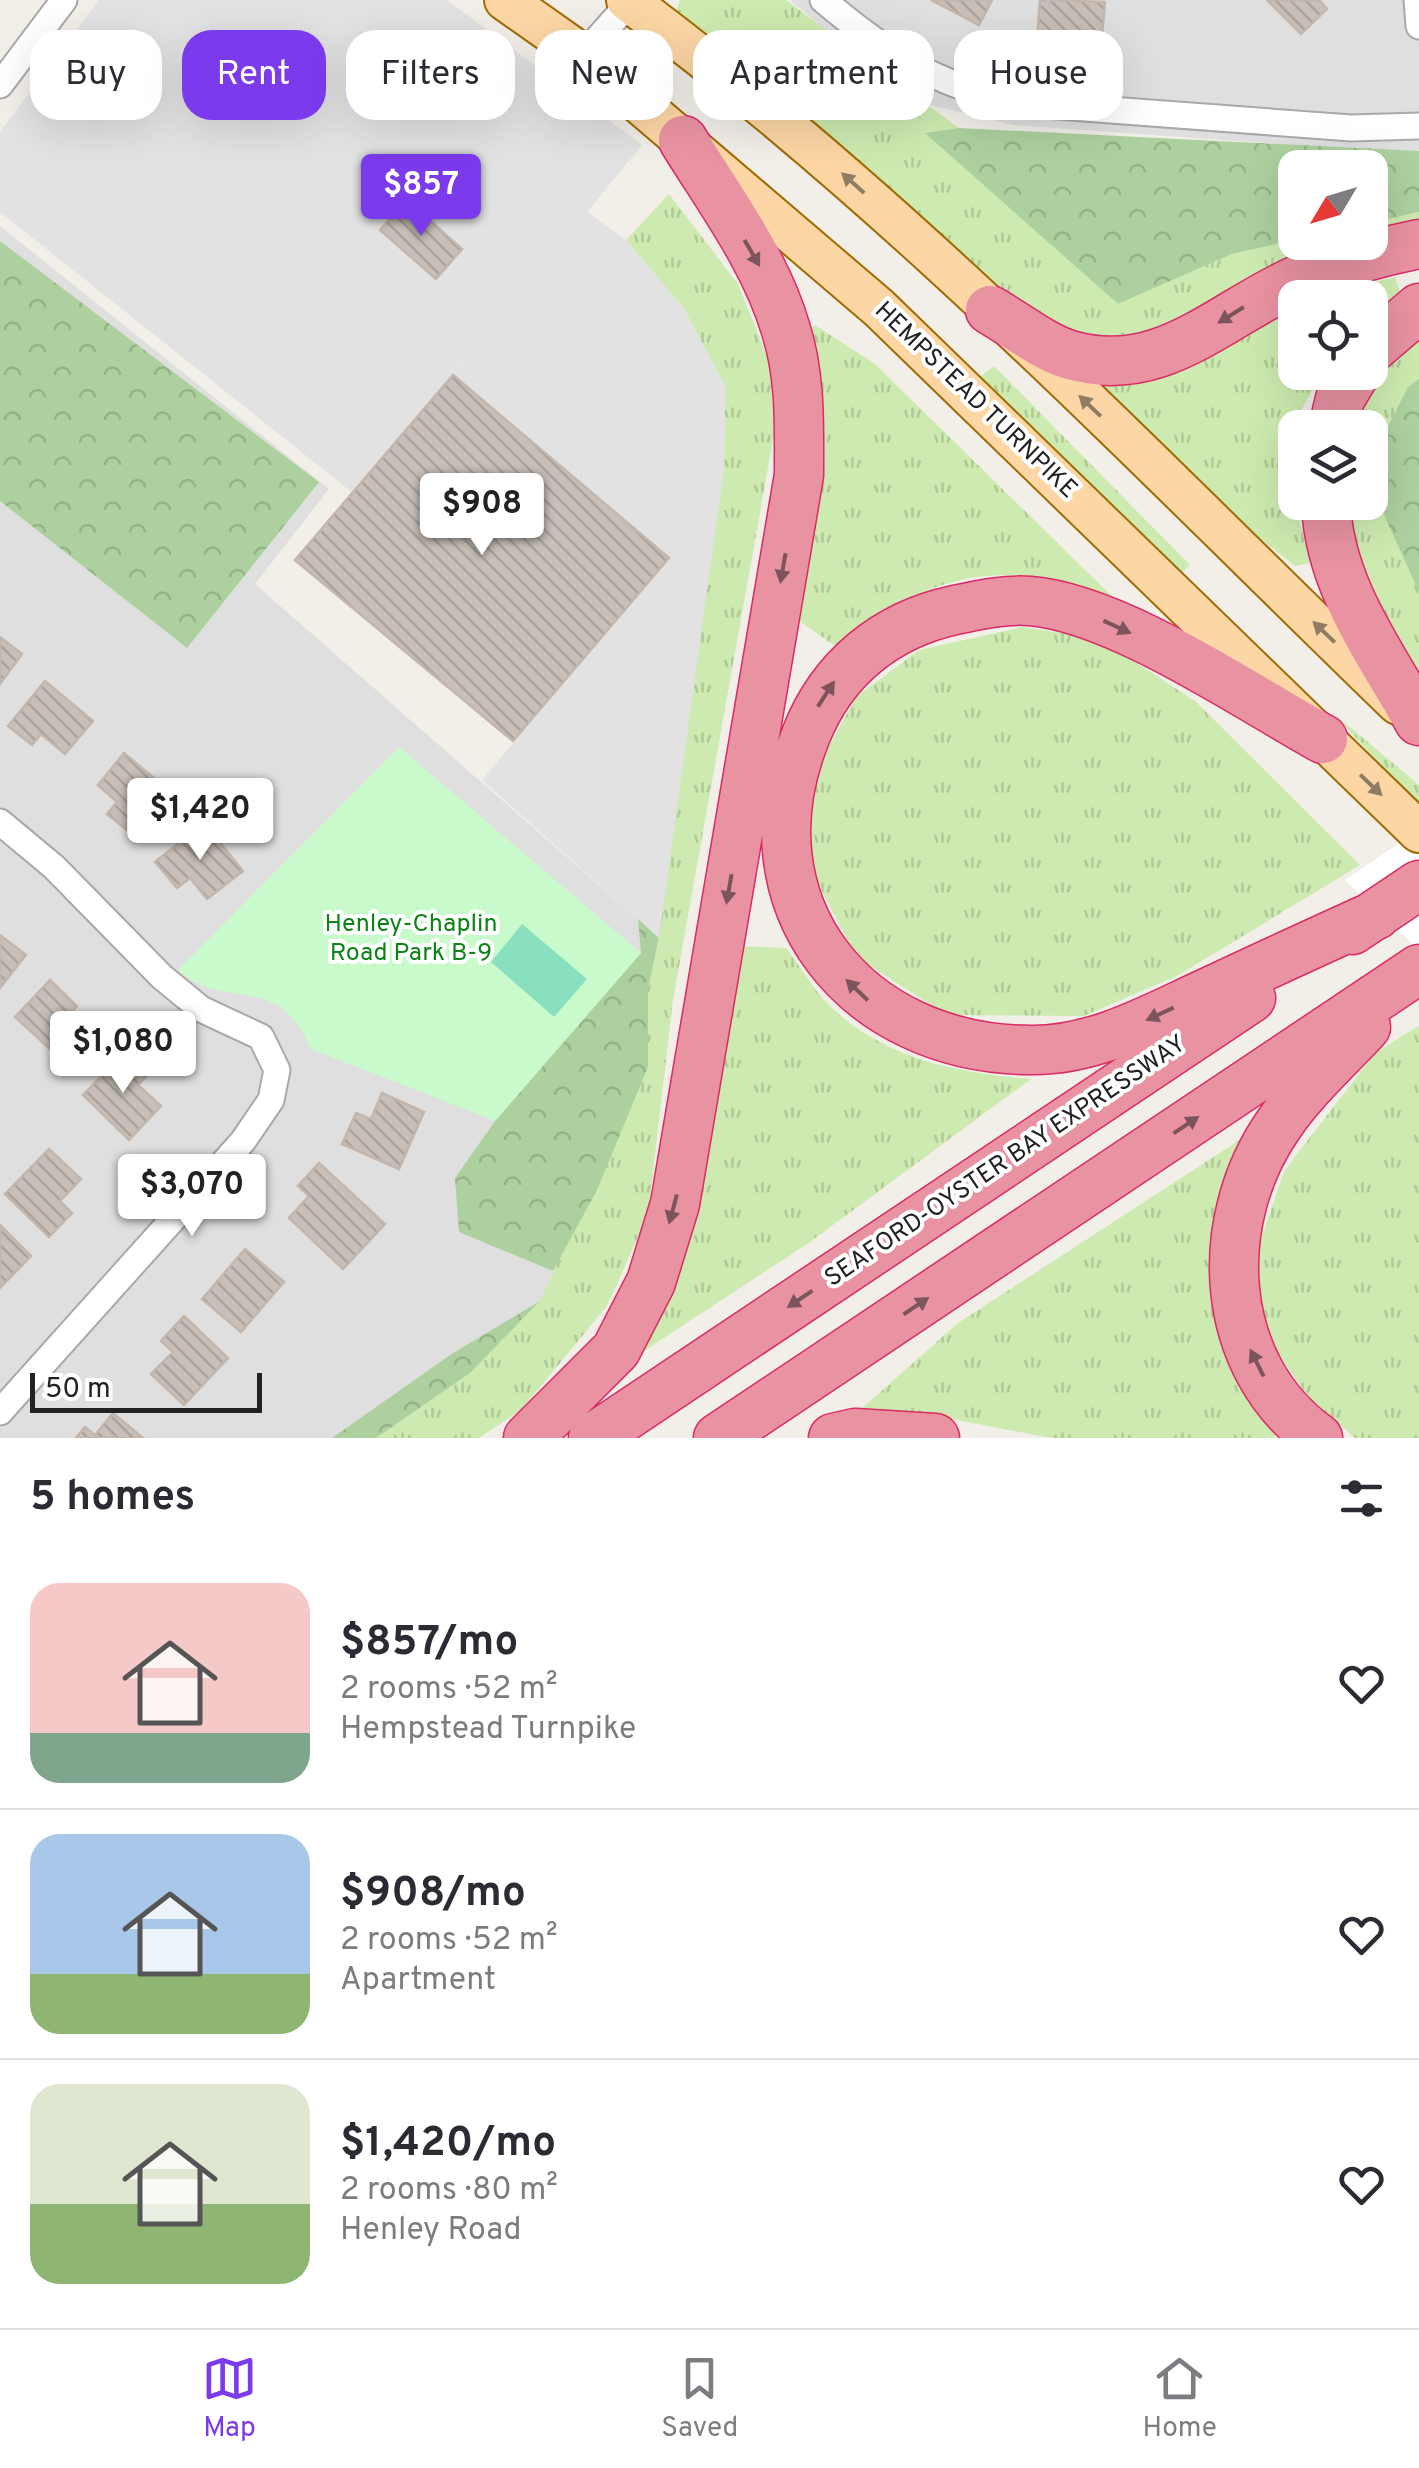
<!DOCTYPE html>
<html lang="en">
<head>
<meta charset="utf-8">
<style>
  :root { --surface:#fff; --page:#f2f2f3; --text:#2b2b33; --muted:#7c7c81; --line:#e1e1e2; --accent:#7c3aed }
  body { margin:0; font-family:Overpass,sans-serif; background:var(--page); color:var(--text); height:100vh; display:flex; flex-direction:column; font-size:38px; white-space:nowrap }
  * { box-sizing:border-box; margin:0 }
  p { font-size:32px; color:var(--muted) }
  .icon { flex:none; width:55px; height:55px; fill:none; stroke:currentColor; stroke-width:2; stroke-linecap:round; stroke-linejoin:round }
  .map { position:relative; height:1438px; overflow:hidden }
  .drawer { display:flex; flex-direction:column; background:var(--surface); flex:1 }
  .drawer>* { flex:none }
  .guide { position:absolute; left:30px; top:30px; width:1360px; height:90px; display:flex; gap:20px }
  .needle { width:65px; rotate:232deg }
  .tools { position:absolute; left:1278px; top:150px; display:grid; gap:20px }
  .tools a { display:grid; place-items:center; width:110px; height:110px; border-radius:20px; background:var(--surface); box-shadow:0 10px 40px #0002; font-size:50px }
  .scale { position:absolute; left:30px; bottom:25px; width:232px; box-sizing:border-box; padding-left:10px; border:5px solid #222; border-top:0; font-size:28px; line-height:35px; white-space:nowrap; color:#222; -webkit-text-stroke:8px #fff; paint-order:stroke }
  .price { position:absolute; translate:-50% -85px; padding:0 22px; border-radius:10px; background:#fff; color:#222; font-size:32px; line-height:65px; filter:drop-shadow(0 2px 5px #0008) }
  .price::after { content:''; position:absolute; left:50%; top:60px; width:30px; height:22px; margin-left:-15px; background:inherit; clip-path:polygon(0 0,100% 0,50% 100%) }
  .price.selected { background:var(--accent); color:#fff }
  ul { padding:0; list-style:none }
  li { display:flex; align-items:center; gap:30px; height:250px; padding:0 30px }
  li+li { border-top:2px solid var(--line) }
  li span { display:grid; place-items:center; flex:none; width:280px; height:200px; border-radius:30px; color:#555 }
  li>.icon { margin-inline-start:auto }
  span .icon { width:120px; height:120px; fill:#fffc; stroke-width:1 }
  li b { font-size:42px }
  h2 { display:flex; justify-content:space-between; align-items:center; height:120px; padding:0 30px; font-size:42px }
  .chip { padding:0 35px; border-radius:30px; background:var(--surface); box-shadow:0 10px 40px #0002; font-size:35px; line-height:90px }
  .chip.selected { background:var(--accent); color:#fff }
  .dock { display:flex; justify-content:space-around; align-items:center; height:140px; border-top:2px solid var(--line); background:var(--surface); font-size:28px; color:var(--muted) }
  .dock a { display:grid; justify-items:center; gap:5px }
  .dock .selected { color:var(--accent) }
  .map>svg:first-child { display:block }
  .residential { fill:#e0dfdf }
  .grass { fill:url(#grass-tufts) }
  .forest { fill:url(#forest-crowns) }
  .park { fill:#c8facc }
  .pitch { fill:#88e0be }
  .parking { fill:#e2e2e2 }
  .pier { fill:#fff }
  .building { fill:url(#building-back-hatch); stroke:#c4b6ab; stroke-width:2.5 }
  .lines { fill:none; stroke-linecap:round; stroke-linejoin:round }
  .street-casing { stroke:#a9a9a9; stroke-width:29 }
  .primary-casing { stroke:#a06b00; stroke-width:44 }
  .highway-casing { stroke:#dc2a67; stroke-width:51 }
  .street { stroke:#fff; stroke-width:25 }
  .primary { stroke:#fcd6a4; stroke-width:40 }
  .highway { stroke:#e892a2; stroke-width:48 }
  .oneway { fill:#8f7c63 }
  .oneway2 { fill:#7b545c }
  .labels { text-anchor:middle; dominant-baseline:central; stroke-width:8; stroke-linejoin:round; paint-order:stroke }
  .street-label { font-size:25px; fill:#222; stroke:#fff }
  .park-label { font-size:25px; fill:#0c8416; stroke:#fff }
</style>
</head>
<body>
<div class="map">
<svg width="1419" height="1438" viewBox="0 0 1419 1438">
  <defs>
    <pattern id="grass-tufts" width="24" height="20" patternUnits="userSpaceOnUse" patternTransform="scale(2.5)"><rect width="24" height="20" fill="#cdebb0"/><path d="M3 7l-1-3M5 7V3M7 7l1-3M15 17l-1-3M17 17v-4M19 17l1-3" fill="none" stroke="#b0c997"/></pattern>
    <pattern id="forest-crowns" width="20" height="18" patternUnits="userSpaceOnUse" patternTransform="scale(2.5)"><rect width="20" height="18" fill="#add19e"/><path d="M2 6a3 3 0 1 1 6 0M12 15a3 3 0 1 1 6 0" fill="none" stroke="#95b388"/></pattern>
    <pattern id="building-back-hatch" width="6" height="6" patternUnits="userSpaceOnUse" patternTransform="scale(2.5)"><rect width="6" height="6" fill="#c7bfb8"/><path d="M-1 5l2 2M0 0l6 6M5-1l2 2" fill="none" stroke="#aba49e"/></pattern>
  </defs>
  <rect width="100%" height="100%" fill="#f2efe9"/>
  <path class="residential" d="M790,0H1419V154L1013,125L910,100Z
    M0,226L329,489L255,584L665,943L601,1245L431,1438H0Z"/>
  <path class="grass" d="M680,0H786L959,128L927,133L1118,304L1232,254L1295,240L1367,243L1146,349L1035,326L676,12Z
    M669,194L738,284L771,366L774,434L673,1000L648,1215L607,1306L521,1410L479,1438H376L470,1373L540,1301L648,1067V989L664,914L654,904L724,468L725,386L684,309L626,240Z
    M1419,212V223L1370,241V223Z
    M1395,277L1400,292L1370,317V298H1314Z
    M1295,305V372L1322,373L1302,409L1300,427L1295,428V502L1310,563L1295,566L1218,505L1084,377Z
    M815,325L875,364L1126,610C1098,601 1047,578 1021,576C952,569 886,605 835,646L791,615L799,337Z
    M1419,339V678L1382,640L1338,503L1370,502V428L1355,427L1378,371Z
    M994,366L1190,565L1180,574L980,377Z
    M1022,627L1100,639L1195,701L1360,865L1177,976L1084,1016L947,1015L856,957L807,862L806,788L856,697L919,650Z
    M1332,712L1419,785V806Z
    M739,946L786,948C800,966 813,989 829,1005C886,1060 954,1072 1031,1079L810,1242L638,1355Z
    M1419,1026V1438H1355L1307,1396L1270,1341L1254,1260L1284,1171L1376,1052Z
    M1241,1139C1211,1204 1197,1291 1227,1359C1240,1387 1263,1411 1276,1438H1051L925,1414L859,1411L958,1323Z"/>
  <path class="forest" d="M959,128L1419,151V212L1370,223V168H1295V240L1232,254L1118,304L925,133Z
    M0,241L319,482L187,648L0,501Z
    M1419,379V592L1370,484V462L1408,387Z
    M635,888L664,913L648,989V1067L597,1190L553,1271L459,1232L455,1178L495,1121L641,953Z
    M540,1301L470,1373L376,1438H332L450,1355Z"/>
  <path class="park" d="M399,747L641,953L495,1121L311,1049C278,970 226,1013 178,970Z"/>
  <path class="pitch" d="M522,924L587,979L554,1017L491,962Z"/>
  <path class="parking" d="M99,0H447L642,145L587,212L626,240L684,309L725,386L724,468L659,938L482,780L669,558L453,375L490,330L353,493L0,212V132Z"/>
  <path class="pier" d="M1419,830V950L1345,880Z"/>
  <path class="building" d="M931,0H992L979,25Z
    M1040,0L1105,2L1101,46L1037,39Z
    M1267,0H1319L1327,9L1301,34Z
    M407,200L462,249L436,279L380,230Z
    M453,375L669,558L513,741L295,560Z
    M0,637L22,654L0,684Z
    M45,681L93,721L65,754L41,734L32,745L8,726Z
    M124,753L173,794L137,838L107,814L117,802L98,785Z
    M204,823L243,871L207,899L190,878L177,888L155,862Z
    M0,935L26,955L0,988Z
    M50,980L77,1006L70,1014L90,1033L63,1061L15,1017Z
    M126,1051L149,1073L138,1085L161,1106L129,1140L83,1095Z
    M382,1093L424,1112L399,1169L342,1144L356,1113L371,1119Z
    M49,1149L81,1179L60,1201L72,1213L49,1237L5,1194Z
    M319,1163L385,1224L343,1269L289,1218L309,1196L298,1186Z
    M0,1225L31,1256L0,1288Z
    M245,1249L284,1282L241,1332L202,1299Z
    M184,1316L228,1358L184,1405L151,1374L173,1352L161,1341Z
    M113,1413L143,1438H76L85,1427L95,1435Z"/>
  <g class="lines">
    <g class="street-casing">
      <path id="street" d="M823,0C887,54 934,84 1017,103L1351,128L1419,126
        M1417,0L1419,26
        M583,55L632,0
        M0,85L64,0
        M0,822L54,867L162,977L201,1009L261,1037L277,1070L271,1100L243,1141L0,1412"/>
    </g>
    <g class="primary-casing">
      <path id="primary" d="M505,0L583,55L879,308L1419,832
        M627,0C906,208 1148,462 1398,704"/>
    </g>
    <g class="highway-casing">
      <path id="highway" d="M990,310C1015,324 1043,347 1070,355C1163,382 1223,311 1302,278C1340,263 1379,252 1419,244
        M1370,350L1419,308
        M1333,428L1340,399L1356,372
        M1326,502C1328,583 1380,653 1419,721
        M1323,739C1244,695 1117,608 1030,601C1005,599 979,605 955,610C885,625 832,669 806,735C737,904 856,1051 1033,1050C1097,1050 1154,1017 1211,991C1266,965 1321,940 1376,915
        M1352,930L1419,885
        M528,1438L616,1350L651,1282L675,1204L799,475C799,427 801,377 786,330C766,261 720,200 683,140
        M593,1438L1251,998
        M718,1438L1419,969
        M833,1438L855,1433L935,1438
        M1318,1438C1217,1365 1211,1221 1279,1124C1303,1089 1337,1058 1366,1027"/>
    </g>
    <use href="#street" class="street"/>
    <use href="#primary" class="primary"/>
    <use href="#highway" class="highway"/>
  </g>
  <defs><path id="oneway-solid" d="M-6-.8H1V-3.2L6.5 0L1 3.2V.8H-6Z" transform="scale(2.5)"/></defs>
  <g class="oneway">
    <use href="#oneway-solid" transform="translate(853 183) rotate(-138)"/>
    <use href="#oneway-solid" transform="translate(1090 406) rotate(-136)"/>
    <use href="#oneway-solid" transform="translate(1324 632) rotate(-136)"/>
    <use href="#oneway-solid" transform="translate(1371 785) rotate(44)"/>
  </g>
  <g class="oneway2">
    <use href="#oneway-solid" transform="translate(752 253) rotate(60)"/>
    <use href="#oneway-solid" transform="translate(1231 315) rotate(148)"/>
    <use href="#oneway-solid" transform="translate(783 568) rotate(100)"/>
    <use href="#oneway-solid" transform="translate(1117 627) rotate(25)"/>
    <use href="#oneway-solid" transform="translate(826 694) rotate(-57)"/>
    <use href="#oneway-solid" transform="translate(729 889) rotate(100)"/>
    <use href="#oneway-solid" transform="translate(857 990) rotate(-136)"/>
    <use href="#oneway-solid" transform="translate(1160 1014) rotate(155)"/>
    <use href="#oneway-solid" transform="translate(1186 1125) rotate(-34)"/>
    <use href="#oneway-solid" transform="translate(673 1209) rotate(105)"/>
    <use href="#oneway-solid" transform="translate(800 1299) rotate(146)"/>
    <use href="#oneway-solid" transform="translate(916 1306) rotate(-34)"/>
    <use href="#oneway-solid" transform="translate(1257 1363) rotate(-116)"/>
  </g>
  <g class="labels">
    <g class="street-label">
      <text transform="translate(975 401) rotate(44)">HEMPSTEAD TURNPIKE</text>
      <text transform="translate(1006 1162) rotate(-34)">SEAFORD-OYSTER BAY EXPRESSWAY</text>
    </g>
    <g class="park-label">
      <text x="411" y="925">Henley-Chaplin<tspan x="411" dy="29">Road Park B-9</tspan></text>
    </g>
  </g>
</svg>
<div class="tools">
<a><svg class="needle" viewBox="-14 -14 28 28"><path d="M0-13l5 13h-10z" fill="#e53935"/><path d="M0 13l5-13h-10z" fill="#7c7c81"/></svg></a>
<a><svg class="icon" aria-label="locate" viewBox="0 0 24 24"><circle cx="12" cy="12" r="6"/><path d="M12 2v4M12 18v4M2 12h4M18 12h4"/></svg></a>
<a><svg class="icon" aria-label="layers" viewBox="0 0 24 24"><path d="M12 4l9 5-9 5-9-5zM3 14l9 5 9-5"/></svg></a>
</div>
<div class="scale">50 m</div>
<b class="price selected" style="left:421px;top:239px">$857</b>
<b class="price" style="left:482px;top:558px">$908</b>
<b class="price" style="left:200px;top:863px">$1,420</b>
<b class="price" style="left:123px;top:1096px">$1,080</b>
<b class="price" style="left:192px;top:1239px">$3,070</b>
<div class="guide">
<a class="chip">Buy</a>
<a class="chip selected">Rent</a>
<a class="chip">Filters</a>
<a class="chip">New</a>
<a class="chip">Apartment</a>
<a class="chip">House</a>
</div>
</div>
<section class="drawer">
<h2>5 homes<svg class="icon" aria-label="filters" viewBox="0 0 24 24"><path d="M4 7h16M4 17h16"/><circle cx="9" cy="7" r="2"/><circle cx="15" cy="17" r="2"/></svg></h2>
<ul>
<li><span style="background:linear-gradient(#f6c9c9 75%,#7fa58c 0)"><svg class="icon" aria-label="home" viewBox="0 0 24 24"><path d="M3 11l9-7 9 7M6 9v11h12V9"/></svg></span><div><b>$857/mo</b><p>2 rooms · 52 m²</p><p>Hempstead Turnpike</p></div><svg class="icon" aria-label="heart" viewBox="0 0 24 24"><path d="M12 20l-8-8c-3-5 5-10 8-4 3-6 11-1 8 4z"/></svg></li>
<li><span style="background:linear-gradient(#a9c7e8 70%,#8fb573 0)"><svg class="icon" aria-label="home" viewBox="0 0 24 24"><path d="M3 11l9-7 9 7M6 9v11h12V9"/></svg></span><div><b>$908/mo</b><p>2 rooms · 52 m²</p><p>Apartment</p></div><svg class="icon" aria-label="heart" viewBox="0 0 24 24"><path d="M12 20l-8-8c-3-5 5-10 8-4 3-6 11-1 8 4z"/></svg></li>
<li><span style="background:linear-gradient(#dfe7d0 60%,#8fb573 0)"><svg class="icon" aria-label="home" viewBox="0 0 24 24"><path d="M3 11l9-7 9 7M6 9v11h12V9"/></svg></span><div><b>$1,420/mo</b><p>2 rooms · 80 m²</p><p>Henley Road</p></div><svg class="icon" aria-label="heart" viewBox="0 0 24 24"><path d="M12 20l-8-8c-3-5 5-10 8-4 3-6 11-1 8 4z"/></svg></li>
</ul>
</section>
<nav class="dock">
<a class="selected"><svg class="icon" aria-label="map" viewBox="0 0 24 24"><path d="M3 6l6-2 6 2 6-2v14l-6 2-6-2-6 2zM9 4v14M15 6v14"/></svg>Map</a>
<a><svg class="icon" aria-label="saved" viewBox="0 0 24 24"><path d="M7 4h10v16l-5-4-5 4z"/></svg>Saved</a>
<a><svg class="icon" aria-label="home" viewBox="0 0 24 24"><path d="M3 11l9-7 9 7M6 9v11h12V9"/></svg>Home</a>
</nav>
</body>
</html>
